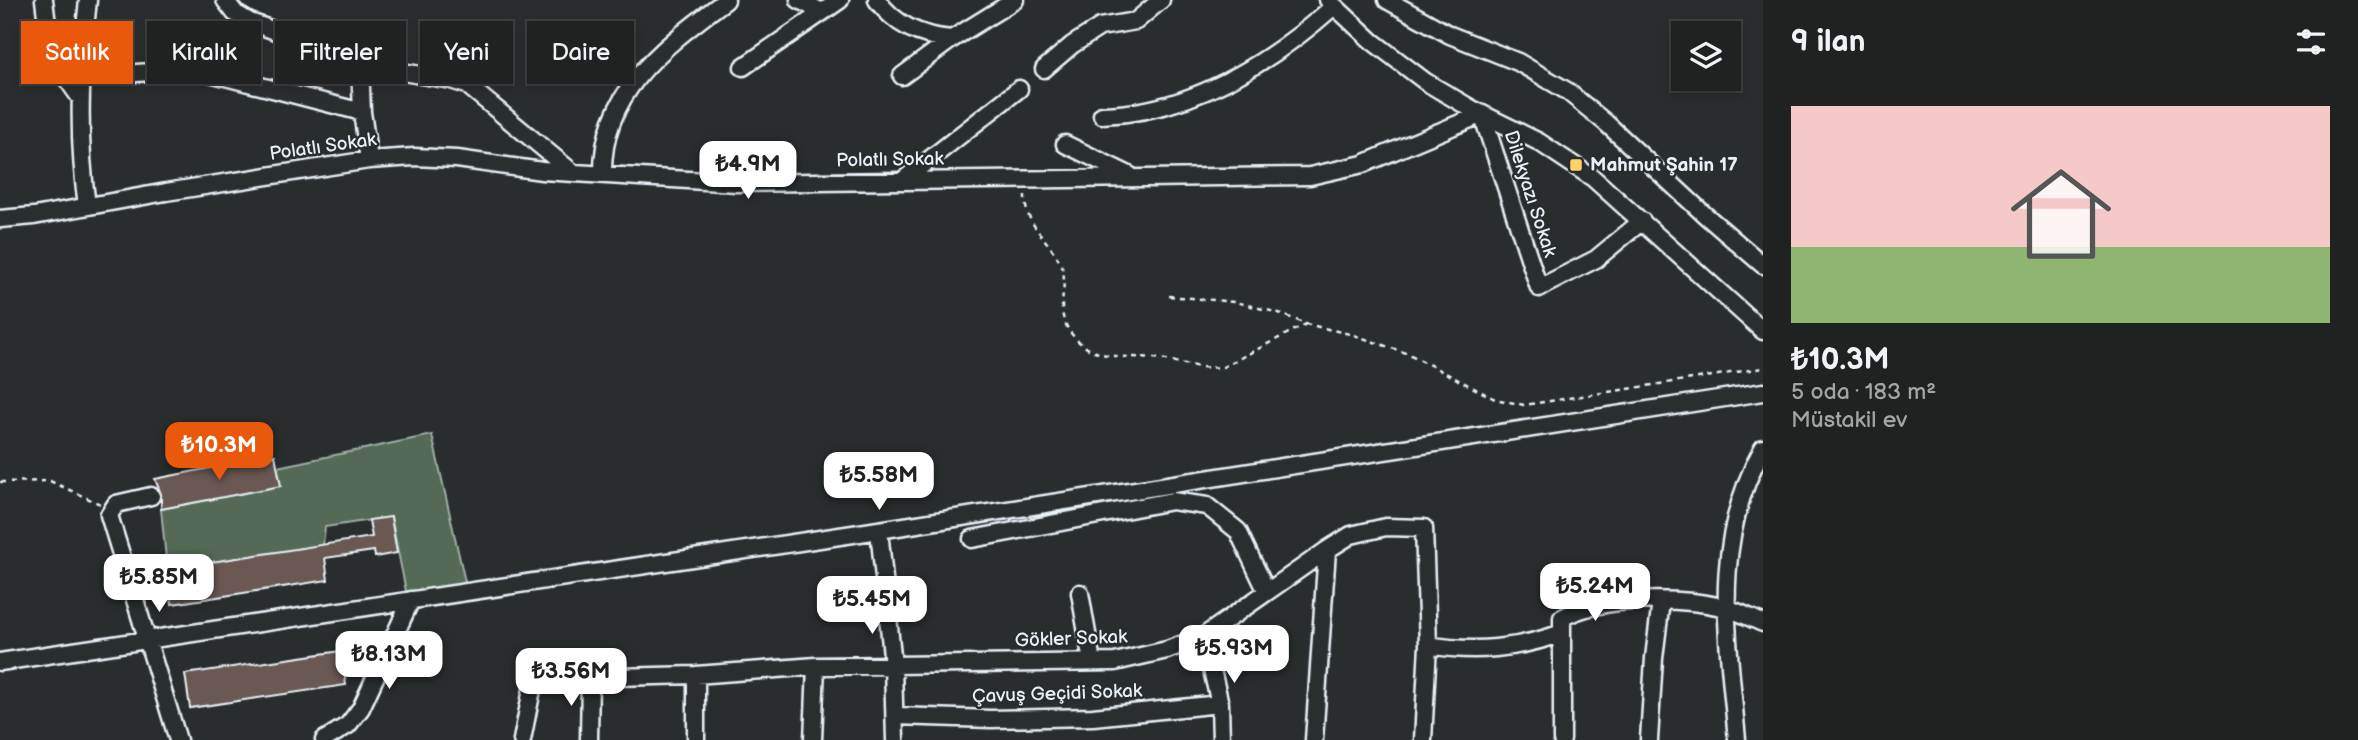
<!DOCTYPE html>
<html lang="tr">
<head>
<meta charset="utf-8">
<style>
  :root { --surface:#202222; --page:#282a2a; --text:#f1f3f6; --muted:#a2a4a5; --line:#3d3f40; --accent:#ea580c }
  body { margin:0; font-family:"Balsamiq Sans",sans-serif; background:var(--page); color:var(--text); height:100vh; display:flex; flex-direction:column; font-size:26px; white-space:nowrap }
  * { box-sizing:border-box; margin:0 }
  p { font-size:23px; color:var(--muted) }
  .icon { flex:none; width:38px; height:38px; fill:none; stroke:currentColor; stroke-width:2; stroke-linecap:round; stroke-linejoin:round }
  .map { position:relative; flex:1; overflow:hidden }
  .sheet { display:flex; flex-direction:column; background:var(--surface); width:595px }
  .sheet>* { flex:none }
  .guide { position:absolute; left:21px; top:21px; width:665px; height:63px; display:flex; gap:14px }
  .fabs { position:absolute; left:1671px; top:21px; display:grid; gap:14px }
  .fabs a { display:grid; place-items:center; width:70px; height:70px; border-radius:0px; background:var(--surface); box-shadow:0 4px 10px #0003,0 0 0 2px var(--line); font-size:35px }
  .price { position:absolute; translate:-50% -60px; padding:0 16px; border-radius:14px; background:#fff; color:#222; font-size:23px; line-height:46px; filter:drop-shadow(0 2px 4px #0008) }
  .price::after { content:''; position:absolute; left:50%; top:42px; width:21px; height:16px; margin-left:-10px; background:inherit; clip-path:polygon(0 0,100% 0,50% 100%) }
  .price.on { background:var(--accent); color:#fff }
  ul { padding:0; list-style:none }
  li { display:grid; align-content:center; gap:14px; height:371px; padding:0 28px }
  li span { display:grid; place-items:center; height:217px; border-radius:0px; color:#555 }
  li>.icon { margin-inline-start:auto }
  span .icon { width:126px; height:126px; fill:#fffc; stroke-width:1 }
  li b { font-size:30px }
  h2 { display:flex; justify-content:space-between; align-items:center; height:84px; padding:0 28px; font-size:30px }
  .tag { padding:0 24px; border-radius:0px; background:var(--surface); box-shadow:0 4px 10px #0003,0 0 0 2px var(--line); font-size:24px; line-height:63px }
  .tag.on { background:var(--accent); color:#fff }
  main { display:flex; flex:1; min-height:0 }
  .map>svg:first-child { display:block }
  .green { fill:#546b57; stroke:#9eaea8; stroke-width:2 }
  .building { fill:#6a5952; stroke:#e8f1f8; stroke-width:2 }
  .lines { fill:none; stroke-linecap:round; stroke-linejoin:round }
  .minor-casing { stroke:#e8f1f8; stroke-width:21 }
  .path { stroke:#e8f1f8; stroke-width:2.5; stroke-dasharray:5 5; stroke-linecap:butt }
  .minor { stroke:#2a2d2e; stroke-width:16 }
  .poi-dot { fill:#ffd166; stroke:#2a2d2e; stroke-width:2.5 }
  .labels { text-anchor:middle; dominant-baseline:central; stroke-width:5; stroke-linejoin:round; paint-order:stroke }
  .street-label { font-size:19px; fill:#e8f1f8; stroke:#2a2d2e }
  .poi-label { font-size:19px; font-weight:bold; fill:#e8f1f8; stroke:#2a2d2e; text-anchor:start }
</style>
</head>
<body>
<main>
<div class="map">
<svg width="1763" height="740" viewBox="0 0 1763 740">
  <rect width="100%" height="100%" fill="#2a2d2e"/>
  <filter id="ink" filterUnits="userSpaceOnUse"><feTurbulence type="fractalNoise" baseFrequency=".0143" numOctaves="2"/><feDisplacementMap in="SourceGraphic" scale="14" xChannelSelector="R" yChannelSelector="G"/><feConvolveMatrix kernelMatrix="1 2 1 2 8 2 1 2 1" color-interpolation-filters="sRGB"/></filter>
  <g filter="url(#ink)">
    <path class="green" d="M432,435L467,591L408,601L391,517L325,527L323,545L167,569L161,509L280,486L277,467Z"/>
    <path class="building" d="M275,455L281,486L161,509V494L155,479Z
      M391,517L397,553L375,557L374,551L325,558L328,580L172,604L167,569L372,537L369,520Z
      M341,651L346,685L190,708L185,674Z"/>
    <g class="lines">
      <g class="minor-casing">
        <path id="minor" d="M44,0L48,32L57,65L79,96
          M225,0L235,13L250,22L301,40L360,65L451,80L467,85L572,172
          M799,0L822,12
          M877,0C895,25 922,37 952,39L1015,0
          M1328,0L1372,41L1426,82L1472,109L1539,142L1593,178L1763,331
          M1387,0L1450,35L1518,62L1567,91L1606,123L1705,215L1763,265
          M360,65L362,112L369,160
          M743,67L840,0
          M1044,69L1072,45L1100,27L1136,21L1161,0
          M902,76L952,39
          M80,77L179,70L202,71L362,112
          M1102,115C1190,113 1269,64 1334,6
          M1065,144L1129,175
          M603,175C601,91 665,46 726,0
          M902,181L1019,89
          M87,206C77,135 80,71 88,0
          M0,219L34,216L166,192L369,160L414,157L457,159L542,171L737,183L1310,176L1363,164L1482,114L1539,288L1596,259L1642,221
          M151,496L116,504L109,515L178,740
          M879,530L893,665L895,740
          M972,539L1172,501L1207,506L1238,531L1267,592
          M1080,593L1092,662
          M1204,636L1220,704L1221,740
          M1428,645C1475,653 1517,649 1562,633
          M0,662L853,534L1763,392
          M696,675V740
          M895,716L991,719L1093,717L1220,704
          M324,740L348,725L361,708L411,600
          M522,740L534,679L696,675L816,666L1115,662L1167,650L1204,636L1327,550L1351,535L1386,527L1424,528L1428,645L1423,740
          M589,740L590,678
          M813,740L816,666
          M1314,740L1327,550
          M1562,740V618C1599,596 1681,597 1722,607C1736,610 1750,618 1763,623
          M1649,740L1654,658L1661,601
          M1737,740C1728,636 1710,544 1763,448"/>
      </g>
      <path class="path" d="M1025,195C1024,226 1050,239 1061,265C1069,283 1057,304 1065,323C1070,334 1080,345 1091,350C1110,359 1133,356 1154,358C1178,361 1199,370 1223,367L1306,324
        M1169,296L1235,302L1279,313L1306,324L1354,335L1409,354L1495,399L1524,405L1763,368
        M0,482L50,481L100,504"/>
      <use href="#minor" class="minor"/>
    </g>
  </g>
  <rect class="poi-dot" x="1569" y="158" width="14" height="14" rx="3.5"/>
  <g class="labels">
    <g class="street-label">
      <text transform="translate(323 147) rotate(-8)">Polatlı Sokak</text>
      <text transform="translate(890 160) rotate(-1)">Polatlı Sokak</text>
      <text transform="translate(1530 194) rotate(72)">Dilekyazı Sokak</text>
      <text transform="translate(1071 639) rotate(-2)">Gökler Sokak</text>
      <text transform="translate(1057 694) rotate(-2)">Çavuş Geçidi Sokak</text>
    </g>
    <g class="poi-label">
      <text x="1590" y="165">Mahmut Şahin 17</text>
    </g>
  </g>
</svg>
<div class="fabs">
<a><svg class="icon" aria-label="layers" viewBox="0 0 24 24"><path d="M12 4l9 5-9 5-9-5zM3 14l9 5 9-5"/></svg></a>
</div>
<b class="price" style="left:748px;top:201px">₺4.9M</b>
<b class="price on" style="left:219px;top:482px">₺10.3M</b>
<b class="price" style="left:879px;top:512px">₺5.58M</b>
<b class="price" style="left:159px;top:614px">₺5.85M</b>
<b class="price" style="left:1595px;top:623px">₺5.24M</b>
<b class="price" style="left:872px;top:636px">₺5.45M</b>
<b class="price" style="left:1234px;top:685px">₺5.93M</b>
<b class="price" style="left:389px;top:691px">₺8.13M</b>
<b class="price" style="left:571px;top:708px">₺3.56M</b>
<div class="guide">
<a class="tag on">Satılık</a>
<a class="tag">Kiralık</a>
<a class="tag">Filtreler</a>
<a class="tag">Yeni</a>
<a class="tag">Daire</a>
</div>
</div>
<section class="sheet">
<h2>9 ilan<svg class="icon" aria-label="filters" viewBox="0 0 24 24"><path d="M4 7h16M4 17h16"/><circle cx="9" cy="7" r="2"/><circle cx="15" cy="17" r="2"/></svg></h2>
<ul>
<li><span style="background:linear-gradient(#f6c9c9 65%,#8fb573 0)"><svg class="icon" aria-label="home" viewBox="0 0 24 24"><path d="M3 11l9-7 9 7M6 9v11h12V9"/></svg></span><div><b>₺10.3M</b><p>5 oda · 183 m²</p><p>Müstakil ev</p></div></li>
</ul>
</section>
</main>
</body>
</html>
